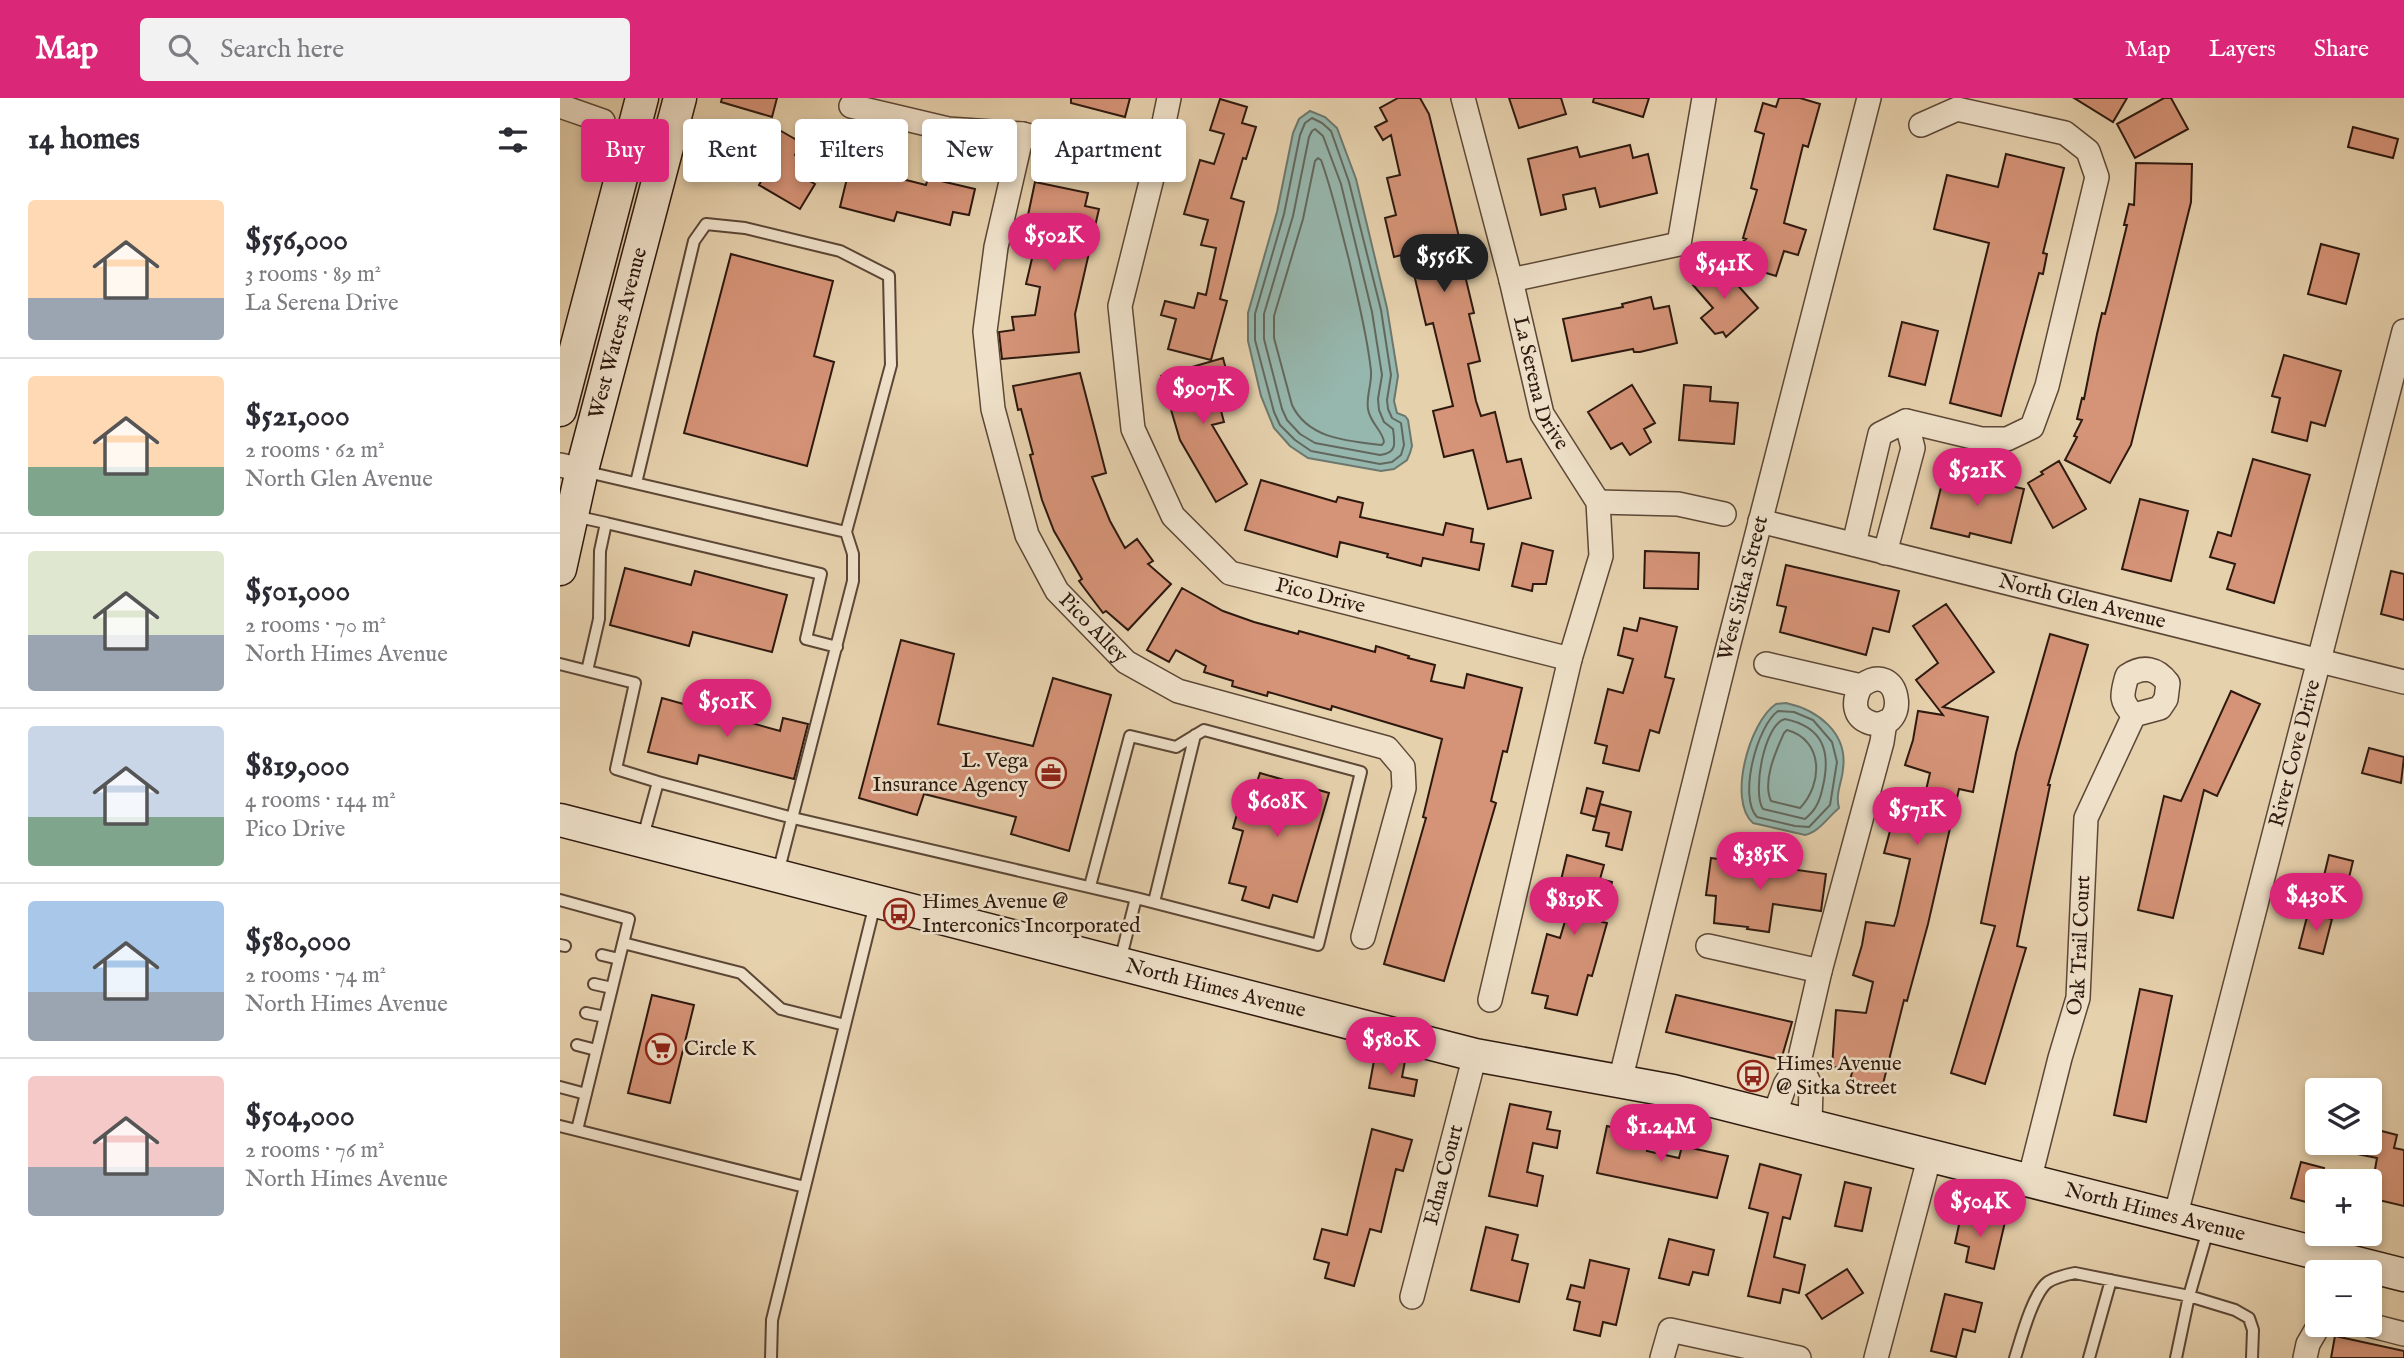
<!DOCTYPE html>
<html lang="en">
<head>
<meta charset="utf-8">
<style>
  :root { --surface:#fff; --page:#f2f2f3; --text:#2b2b33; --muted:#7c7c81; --line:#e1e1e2; --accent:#db2777 }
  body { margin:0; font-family:"IM FELL English",serif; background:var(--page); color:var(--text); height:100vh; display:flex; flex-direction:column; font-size:26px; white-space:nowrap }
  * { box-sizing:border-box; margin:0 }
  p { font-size:23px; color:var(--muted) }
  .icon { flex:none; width:38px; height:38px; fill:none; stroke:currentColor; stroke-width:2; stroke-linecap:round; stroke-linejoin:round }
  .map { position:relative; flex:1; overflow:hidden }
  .details { display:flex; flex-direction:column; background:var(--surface); width:560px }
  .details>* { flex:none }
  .hud { position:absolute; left:21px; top:21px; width:665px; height:63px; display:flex; gap:14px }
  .buttons { position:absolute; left:1745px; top:980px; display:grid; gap:14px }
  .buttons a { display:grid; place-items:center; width:77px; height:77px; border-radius:7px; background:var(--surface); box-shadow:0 4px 10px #0003; font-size:35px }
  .price { position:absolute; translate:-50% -60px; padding:0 16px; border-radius:24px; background:var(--accent); color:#fff; font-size:23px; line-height:46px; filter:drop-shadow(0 2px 4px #0008) }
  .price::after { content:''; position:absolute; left:50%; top:42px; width:21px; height:16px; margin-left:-10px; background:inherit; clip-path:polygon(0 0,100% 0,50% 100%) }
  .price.active { background:#222; color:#fff }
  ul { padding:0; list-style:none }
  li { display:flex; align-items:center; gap:21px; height:175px; padding:0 28px }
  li+li { border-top:2px solid var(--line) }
  li span { display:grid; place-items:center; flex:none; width:196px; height:140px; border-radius:7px; color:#555 }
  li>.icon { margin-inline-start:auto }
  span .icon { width:84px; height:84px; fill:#fffc; stroke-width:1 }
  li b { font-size:30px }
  h2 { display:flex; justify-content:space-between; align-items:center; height:84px; padding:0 28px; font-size:30px }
  .pill { padding:0 24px; border-radius:7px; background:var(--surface); box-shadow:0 4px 10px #0003; font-size:24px; line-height:63px }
  .pill.active { background:var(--accent); color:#fff }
  header { display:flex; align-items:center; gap:42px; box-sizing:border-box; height:98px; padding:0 35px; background:var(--accent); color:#fff }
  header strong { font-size:33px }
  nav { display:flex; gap:38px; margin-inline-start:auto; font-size:24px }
  .search { width:490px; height:63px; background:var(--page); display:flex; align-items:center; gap:18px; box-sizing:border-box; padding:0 24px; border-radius:7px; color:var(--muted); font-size:26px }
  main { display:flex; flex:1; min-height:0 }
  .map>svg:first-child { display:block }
  .water { fill:#96b7ae; stroke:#6c786e; stroke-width:2 }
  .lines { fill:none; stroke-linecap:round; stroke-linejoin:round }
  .shore { stroke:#62685e; stroke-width:2 }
  .building { fill:#d59377; stroke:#2e190f; stroke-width:2 }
  .lane-casing { stroke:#5c4736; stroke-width:14 }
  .street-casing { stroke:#5c4736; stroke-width:26 }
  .secondary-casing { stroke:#2e190f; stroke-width:35 }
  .lane { stroke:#efe1ca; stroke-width:10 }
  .street { stroke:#efe1ca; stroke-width:23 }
  .secondary { stroke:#efe1ca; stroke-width:32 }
  .labels { text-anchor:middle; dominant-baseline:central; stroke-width:5; stroke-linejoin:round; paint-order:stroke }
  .street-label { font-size:21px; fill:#2e190f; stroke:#efe1ca }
  .poi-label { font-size:21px; fill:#2e190f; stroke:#efe1ca; text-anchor:start }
</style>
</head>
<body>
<header>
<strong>Map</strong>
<div class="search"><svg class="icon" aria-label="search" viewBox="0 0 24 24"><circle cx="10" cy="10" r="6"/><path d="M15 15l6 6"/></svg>Search here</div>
<nav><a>Map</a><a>Layers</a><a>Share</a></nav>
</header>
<main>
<section class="details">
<h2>14 homes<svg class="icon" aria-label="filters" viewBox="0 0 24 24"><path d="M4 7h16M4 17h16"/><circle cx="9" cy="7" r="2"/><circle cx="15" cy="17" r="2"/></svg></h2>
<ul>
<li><span style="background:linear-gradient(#ffd9b3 70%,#9aa5b1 0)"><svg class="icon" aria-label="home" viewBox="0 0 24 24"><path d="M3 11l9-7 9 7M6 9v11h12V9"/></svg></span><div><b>$556,000</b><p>3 rooms · 89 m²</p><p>La Serena Drive</p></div></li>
<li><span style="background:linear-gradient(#ffd9b3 65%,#7fa58c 0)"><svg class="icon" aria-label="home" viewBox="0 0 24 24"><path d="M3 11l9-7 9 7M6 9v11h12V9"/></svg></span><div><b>$521,000</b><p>2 rooms · 62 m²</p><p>North Glen Avenue</p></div></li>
<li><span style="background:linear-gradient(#dfe7d0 60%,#9aa5b1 0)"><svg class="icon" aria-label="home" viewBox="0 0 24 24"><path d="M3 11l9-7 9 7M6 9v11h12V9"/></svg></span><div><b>$501,000</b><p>2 rooms · 70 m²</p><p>North Himes Avenue</p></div></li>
<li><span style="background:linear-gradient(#c9d6e8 65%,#7fa58c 0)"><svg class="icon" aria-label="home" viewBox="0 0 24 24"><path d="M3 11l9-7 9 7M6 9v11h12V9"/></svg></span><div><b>$819,000</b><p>4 rooms · 144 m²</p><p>Pico Drive</p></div></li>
<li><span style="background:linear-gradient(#a9c7e8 65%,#9aa5b1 0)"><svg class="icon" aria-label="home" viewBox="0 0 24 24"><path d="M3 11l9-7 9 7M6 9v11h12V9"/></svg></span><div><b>$580,000</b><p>2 rooms · 74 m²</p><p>North Himes Avenue</p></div></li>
<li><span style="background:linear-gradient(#f6c9c9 65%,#9aa5b1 0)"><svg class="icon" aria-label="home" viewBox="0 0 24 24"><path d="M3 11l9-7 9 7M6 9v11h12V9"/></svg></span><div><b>$504,000</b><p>2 rooms · 76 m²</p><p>North Himes Avenue</p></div></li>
</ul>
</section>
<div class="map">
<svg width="1844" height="1260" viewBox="0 0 1844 1260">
  <rect width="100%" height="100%" fill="#e6d1ad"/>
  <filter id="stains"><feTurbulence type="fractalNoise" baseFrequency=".00286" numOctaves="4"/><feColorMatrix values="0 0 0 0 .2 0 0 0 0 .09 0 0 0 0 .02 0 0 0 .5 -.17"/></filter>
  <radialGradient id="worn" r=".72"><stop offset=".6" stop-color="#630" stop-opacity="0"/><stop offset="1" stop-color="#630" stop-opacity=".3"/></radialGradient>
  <path class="water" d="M750,13L765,19L777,30L796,81L827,210L838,278L834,303L837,315L845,318L848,322L852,348L850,355L847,362L834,371L821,373L748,360L730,348L714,330L701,298L688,243V215L717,114L733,35L739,21Z
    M1226,605C1258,612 1288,635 1283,671C1282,684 1275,696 1279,710C1268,719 1259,734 1245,737L1193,725C1167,702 1190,623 1216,606Z"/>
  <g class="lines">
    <path class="shore" d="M752,20L762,25L771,33L789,84L821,212L831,277L827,302L828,311L832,320L841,325L844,347L841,357L832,364L820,366L751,353L735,342L720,327L714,314L695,242V216L724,116L740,37L745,25Z
      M755,31L763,38L781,86L812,214L822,277L818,301L819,312L824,324L833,331C835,346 837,355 820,357L755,345L740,336L727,322L722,311L704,241V216L733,118L749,39L752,33Z
      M758,60L761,62C773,95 780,128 789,162C797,198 807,235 811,273C812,286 806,298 808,311C810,325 823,333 824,344L822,347C788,343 748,341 732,307L714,240V218L743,121L755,63Z
      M1218,613L1234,614L1253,622L1272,644L1277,664L1270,707L1249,729L1235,728L1197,719C1178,699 1197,628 1218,613Z
      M1225,621C1263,629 1271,653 1263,688C1260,702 1257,711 1245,721L1203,711C1192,695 1204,626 1225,621Z
      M1227,632C1264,642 1263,686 1240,710L1211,703C1202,683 1216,653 1224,635Z"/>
  </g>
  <path class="building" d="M162,0H217L212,19L161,4Z
    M511,0H570L565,19L511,5Z
    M838,0H860L869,16L900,143L897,144L914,215L909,216L920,263L908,266L916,303L921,318L935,314L947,364L961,361L971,400L928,411L913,352L884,359L873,313L893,308L873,225L866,227L849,155L834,159L825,120L836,117L827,80L840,77L831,37L823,42L815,29L827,23L820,10Z
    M949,0H1001L1006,16L959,30Z
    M1034,0H1089L1083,19L1033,4Z
    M1219,0H1240L1260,6L1248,49L1243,47L1224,125L1246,132L1238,157L1224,153L1216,178L1174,165L1180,146L1186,141L1183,140L1197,92L1191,90L1204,36L1195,33L1203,5L1216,9Z
    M1514,0H1567L1553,24Z
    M1604,0H1611L1628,31L1575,60L1557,26Z
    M660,1L687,9L682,25L696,29L686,61L683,60L671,100L684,104L660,201L667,203L651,262L608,251L616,221L601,217L605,203L634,210L638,195L646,197L656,150L641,147L648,122L624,116L640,62L654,66L664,36L650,32Z
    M214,29L242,45L235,57L248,65L241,78L255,86L240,111L199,87L206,74L192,66Z
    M1793,29L1838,41L1833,60L1788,49Z
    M1070,47L1073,60L1088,56L1097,95L1040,109L1035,90L1003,97L1006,111L981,117L968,61L1017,49L1020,59Z
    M1446,56L1504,70L1483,155L1487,156L1483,176L1479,175L1441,318L1390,305L1429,145L1374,131L1387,77L1438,89Z
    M1576,65L1632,66L1631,104L1571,347L1550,385L1505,362L1517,339L1514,338L1522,322L1517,321L1522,300L1524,301L1537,236L1542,215L1545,216L1549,201L1567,127H1564L1569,106L1574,107Z
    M290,68L366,87L368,80L415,91L409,117L393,114L390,127L337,114L334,123L280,109Z
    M475,84L528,95L525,108L539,111L515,216L519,254L442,261L439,234L454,232L452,219L475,217L480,189L466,186L477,139L464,136Z
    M1761,146L1799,156L1786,206L1748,196Z
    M171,156L273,183L254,258L274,264L247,368L124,335Z
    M1158,165L1198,210L1166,239L1163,234L1155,236L1141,220L1153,210L1133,187Z
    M1091,199L1094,211L1109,208L1117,245L1080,254H1074L1073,251L1012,263L1003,221L1063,209L1062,206Z
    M1342,224L1378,233L1365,287L1329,278Z
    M1724,257L1781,273L1765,328L1751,324L1747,343L1712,334L1720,300L1712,298Z
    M663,260L667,275L652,279L664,324L652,327L687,386L656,404L620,342L601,278Z
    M520,275L546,375L532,379L550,423L565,450L577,441L593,463L588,466L611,486L568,532L546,513L543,515L519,483L522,481L494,433L482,402L470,357L473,356L461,311L458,312L453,288Z
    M1072,287L1095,325L1084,331L1091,344L1070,357L1062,345L1051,351L1028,314Z
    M1124,287L1151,289L1150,303L1178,305L1174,346L1119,342Z
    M1693,361L1750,377L1714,505L1667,491L1675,466L1650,459L1658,434L1671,438Z
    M1499,363L1526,411L1493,430L1468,385L1483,376L1481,374Z
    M1385,373L1464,391L1451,445L1410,435L1409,439L1371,430Z
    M701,382L776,404L778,399L803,405L800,419L883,437L886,425L913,431L911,444L924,446L919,472L863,460L861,468L827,459L828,456L780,444L777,459L685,432Z
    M1580,401L1628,413L1611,483L1562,471Z
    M962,445L993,453L986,486H973L972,493L952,488Z
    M1085,453L1139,455L1138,491L1084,490Z
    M1226,467L1339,493L1329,534L1313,530L1306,557L1220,534L1226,509L1217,507Z
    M65,470L131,487L135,473L227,497L212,554L133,534L129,548L50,527Z
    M1831,473L1844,476V522L1821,516Z
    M622,490L663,513L694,524L738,536L739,533L815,554L816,548L849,558L848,560L875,567L871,583L904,590L907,576L962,590L947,654L943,653L931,703L936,705L884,883L824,866L866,720L863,719L882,641L772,608L771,612L708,594L707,598L672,588L673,583L644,574L646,568L616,552L609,564L587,552Z
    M1386,506L1434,574L1383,609L1428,619L1413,694L1399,691L1368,826L1347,903L1344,902L1322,990L1290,982L1293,971L1272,969L1276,912L1306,915L1313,884L1293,877L1302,847L1306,824L1334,828L1337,818L1350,761L1324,755L1339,700L1363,705L1370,675L1345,667L1353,642L1358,613L1383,617L1356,582L1378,565L1353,528Z
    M1080,520L1117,529L1105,579L1114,581L1099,635L1090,632L1079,673L1043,665L1047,648L1035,645L1048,591L1063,595L1073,561L1058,557L1064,530L1077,533Z
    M1490,536L1528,547L1488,687H1490L1457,848L1466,850L1425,986L1391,975L1435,828L1421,825L1456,655Z
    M341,542L394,556L378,626L473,648L493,580L551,597L509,753L451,736L456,719L364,696L357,717L299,700Z
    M1671,593L1700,606L1657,698L1644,692L1613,820L1578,812L1604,698L1621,703Z
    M102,600L220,633L223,620L248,626L234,681L139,657L137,666L88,654Z
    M1809,650L1844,659L1841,685L1802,675Z
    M700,675L769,695L737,804L713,797L709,810L682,802L686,789L669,785L683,733L673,730L679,709L688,711Z
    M1027,690L1043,694L1036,719L1021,715Z
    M1040,706L1071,714L1062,752L1046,748L1049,735L1033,732Z
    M1007,757L1044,767L1040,781L1052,784L1042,824L1047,825L1032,878L1028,877L1017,917L985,910L988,898L972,895L987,836L1000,840L1011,803L997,799Z
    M1769,757L1793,763L1787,788L1763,782Z
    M1151,760L1266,776L1261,813L1213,806L1209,834L1187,831L1188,829L1154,825L1156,798L1146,797Z
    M1748,815L1772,821L1763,856L1739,850Z
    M1580,891L1612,898L1586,1024L1554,1017Z
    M92,897L134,907L110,1005L68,995Z
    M1116,897L1232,924L1221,962L1106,934Z
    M815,957L845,963L842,979L857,982L854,998L809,990Z
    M950,1006L991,1014L987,1031L1000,1033L997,1050L973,1045L967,1074L983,1078L977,1108L929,1098Z
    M1047,1028L1090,1038L1087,1053L1119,1060L1122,1048L1168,1058L1157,1100L1037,1075Z
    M1810,1030L1837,1037L1834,1050L1844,1052V1108L1810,1100L1817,1060L1777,1052L1778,1045H1810Z
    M812,1031L852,1042L843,1073L836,1071L821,1134L810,1131L794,1188L765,1180L769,1165L754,1161L762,1131L787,1137Z
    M1741,1064L1764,1070L1761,1083H1757V1107L1731,1100Z
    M1200,1066L1241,1077L1230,1121L1223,1119L1214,1159L1245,1167L1239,1195L1223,1191L1220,1205L1188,1198L1208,1115L1189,1110Z
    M1285,1084L1311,1090L1302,1133L1275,1128Z
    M1402,1113L1445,1124L1434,1171L1406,1164L1409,1149L1395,1145Z
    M926,1129L958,1137L952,1162L968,1166L959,1204L911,1192Z
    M1109,1141L1154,1152L1148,1177L1133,1174L1129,1187L1099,1180Z
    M1030,1162L1069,1171L1056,1227L1043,1224L1040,1238L1014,1232L1020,1204L1007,1201L1011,1187L1024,1190Z
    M1287,1171L1303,1195L1262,1221L1246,1197Z
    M1385,1196L1422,1205L1415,1234L1403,1231L1396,1259L1371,1253Z
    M1775,1238L1844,1253V1260H1771Z"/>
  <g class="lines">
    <g class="lane-casing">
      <path id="lane" d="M23,373L286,434L293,456V483L218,775
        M76,385L134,143L146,126L185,130L280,153L329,178L331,267L286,434
        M14,418L46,425
        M0,566L75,585L56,671L98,684L83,739
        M27,573L39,521L40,453L46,425L261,476L246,541L277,549
        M98,684L233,720L576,800L560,863
        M530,788L570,638L616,649L644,632L801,674L758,847L576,800
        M0,802L69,821L17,1032
        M594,804L635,637
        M63,845L181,875L221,911L285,927
        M0,847L5,848
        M42,857L59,861
        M34,886L52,890
        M26,915L45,919
        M17,947L36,952
        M0,989L26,996
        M0,1028L245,1089
        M211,1260L212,1222L315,806
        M1455,1260C1461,1241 1473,1195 1488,1184C1496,1179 1505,1177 1515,1175L1629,1198L1675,1212L1689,1220L1693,1232L1692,1260
        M1529,1260L1551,1182
        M1616,1260L1629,1198L1648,1132"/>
    </g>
    <g class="street-casing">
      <g id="street">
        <path id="s1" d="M609,0L595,68L560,208L573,331L613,418L670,475L1010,561L930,902"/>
        <path id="s2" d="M903,0L951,182L982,316L1038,404L1041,458L1010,561"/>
        <path d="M0,8L43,23"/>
        <path d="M291,8L388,31L462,36L595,68"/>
        <path id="s3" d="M462,36L436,149L425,233L433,311L467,437L497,493L566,564L618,593L827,650L843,669L844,690L803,839"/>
        <path d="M951,182L1119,146L1144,0"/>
        <path d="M1346,323L1421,341H1447L1472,329L1487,288L1537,79L1528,53L1505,35L1397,11L1361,27"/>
        <path d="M0,367L22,372"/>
        <path d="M1038,404L1118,406L1164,416"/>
        <path id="s4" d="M1200,423L1844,584"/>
        <path d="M1294,446L1320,336L1346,323L1353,350L1325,455"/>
        <path d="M1206,566L1301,588C1341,558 1351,636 1311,625C1292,619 1293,602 1301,588"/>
        <path d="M1148,848L1260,873"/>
        <path d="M1239,964L1251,989L1250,1027"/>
        <path id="s5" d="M1060,983L1168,549L1309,0"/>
        <path d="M1214,1018L1225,987L1239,964L1260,873L1322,644L1325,624"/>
        <path id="s6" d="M1469,1083L1500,960L1518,900L1526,720L1574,617C1559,603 1562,596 1567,578C1583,567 1597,570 1608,585L1606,601L1600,610L1574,617"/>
        <path id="s7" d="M1615,1120L1844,233"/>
        <path id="s8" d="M852,1199L915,957"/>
        <path d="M1809,1227L1844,1236"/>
        <path d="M1102,1260L1110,1232L1239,1260"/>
        <path d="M1316,1260L1370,1057"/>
        <path d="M1745,1260L1748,1246L1759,1227"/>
      </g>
    </g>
    <g class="secondary-casing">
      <g id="secondary">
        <path d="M0,312L82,0"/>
        <path id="s9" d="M0,471L22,372L120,0"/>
        <path id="s10" d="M0,722L915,957L1113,993L1844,1177"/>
      </g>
    </g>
    <use href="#lane" class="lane"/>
    <use href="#street" class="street"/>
    <use href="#secondary" class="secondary"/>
  </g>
  <defs>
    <g id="office-ring" transform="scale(1.575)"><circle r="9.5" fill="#efe1ca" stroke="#8f2418" stroke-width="1.5"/><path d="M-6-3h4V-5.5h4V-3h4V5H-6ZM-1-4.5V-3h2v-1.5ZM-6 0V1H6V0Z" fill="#8f2418"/></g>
    <g id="bus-ring" transform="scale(1.575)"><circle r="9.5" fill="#efe1ca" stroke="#8f2418" stroke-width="1.5"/><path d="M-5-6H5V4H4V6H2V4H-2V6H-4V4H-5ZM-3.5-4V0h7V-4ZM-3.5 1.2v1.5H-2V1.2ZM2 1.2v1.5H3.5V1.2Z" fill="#8f2418"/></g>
    <g id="supermarket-ring" transform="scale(1.575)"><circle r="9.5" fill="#efe1ca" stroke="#8f2418" stroke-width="1.5"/><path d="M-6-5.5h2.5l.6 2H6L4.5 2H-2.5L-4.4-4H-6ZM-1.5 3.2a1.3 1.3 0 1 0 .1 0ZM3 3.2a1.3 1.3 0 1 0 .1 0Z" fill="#8f2418"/></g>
  </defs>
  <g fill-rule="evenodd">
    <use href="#office-ring" x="491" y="675"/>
    <use href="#bus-ring" x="339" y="816"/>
    <use href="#supermarket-ring" x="101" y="951"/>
    <use href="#bus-ring" x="1193" y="978"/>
  </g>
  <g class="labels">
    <g class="street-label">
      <text stroke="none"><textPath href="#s9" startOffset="243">West Waters Avenue</textPath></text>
      <text stroke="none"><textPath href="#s2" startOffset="296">La Serena Drive</textPath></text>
      <text stroke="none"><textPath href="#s5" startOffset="508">West Sitka Street</textPath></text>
      <text stroke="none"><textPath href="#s1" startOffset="607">Pico Drive</textPath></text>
      <text stroke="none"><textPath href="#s4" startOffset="332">North Glen Avenue</textPath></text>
      <text stroke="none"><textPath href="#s3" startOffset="525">Pico Alley</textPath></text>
      <text stroke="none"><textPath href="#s7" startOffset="480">River Cove Drive</textPath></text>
      <text stroke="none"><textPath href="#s6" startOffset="242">Oak Trail Court</textPath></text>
      <text stroke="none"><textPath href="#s10" startOffset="677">North Himes Avenue</textPath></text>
      <text stroke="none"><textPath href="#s8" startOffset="126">Edna Court</textPath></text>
      <text stroke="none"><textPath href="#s10" startOffset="1643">North Himes Avenue</textPath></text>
    </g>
    <g class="poi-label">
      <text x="468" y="663" text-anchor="end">L. Vega<tspan x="468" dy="24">Insurance Agency</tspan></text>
      <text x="362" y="804">Himes Avenue @<tspan x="362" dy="24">Interconics Incorporated</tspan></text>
      <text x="124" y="951">Circle K</text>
      <text x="1216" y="966">Himes Avenue<tspan x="1216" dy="24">@ Sitka Street</tspan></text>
    </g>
  </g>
  <rect width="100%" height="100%" filter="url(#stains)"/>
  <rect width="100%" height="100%" fill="url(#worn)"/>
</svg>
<div class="buttons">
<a><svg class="icon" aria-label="layers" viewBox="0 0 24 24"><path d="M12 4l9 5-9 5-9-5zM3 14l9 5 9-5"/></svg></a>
<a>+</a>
<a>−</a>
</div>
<b class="price" style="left:494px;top:175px">$502K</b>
<b class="price active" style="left:884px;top:196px">$556K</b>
<b class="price" style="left:1164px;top:203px">$541K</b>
<b class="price" style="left:643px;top:328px">$907K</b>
<b class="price" style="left:1417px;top:410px">$521K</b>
<b class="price" style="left:167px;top:641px">$501K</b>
<b class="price" style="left:717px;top:741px">$608K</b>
<b class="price" style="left:1357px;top:749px">$571K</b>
<b class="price" style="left:1200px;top:794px">$385K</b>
<b class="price" style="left:1756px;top:835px">$430K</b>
<b class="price" style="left:1014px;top:839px">$819K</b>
<b class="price" style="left:831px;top:979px">$580K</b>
<b class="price" style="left:1101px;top:1066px">$1.24M</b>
<b class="price" style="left:1420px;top:1141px">$504K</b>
<div class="hud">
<a class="pill active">Buy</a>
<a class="pill">Rent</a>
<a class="pill">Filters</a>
<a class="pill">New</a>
<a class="pill">Apartment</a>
</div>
</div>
</main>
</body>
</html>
